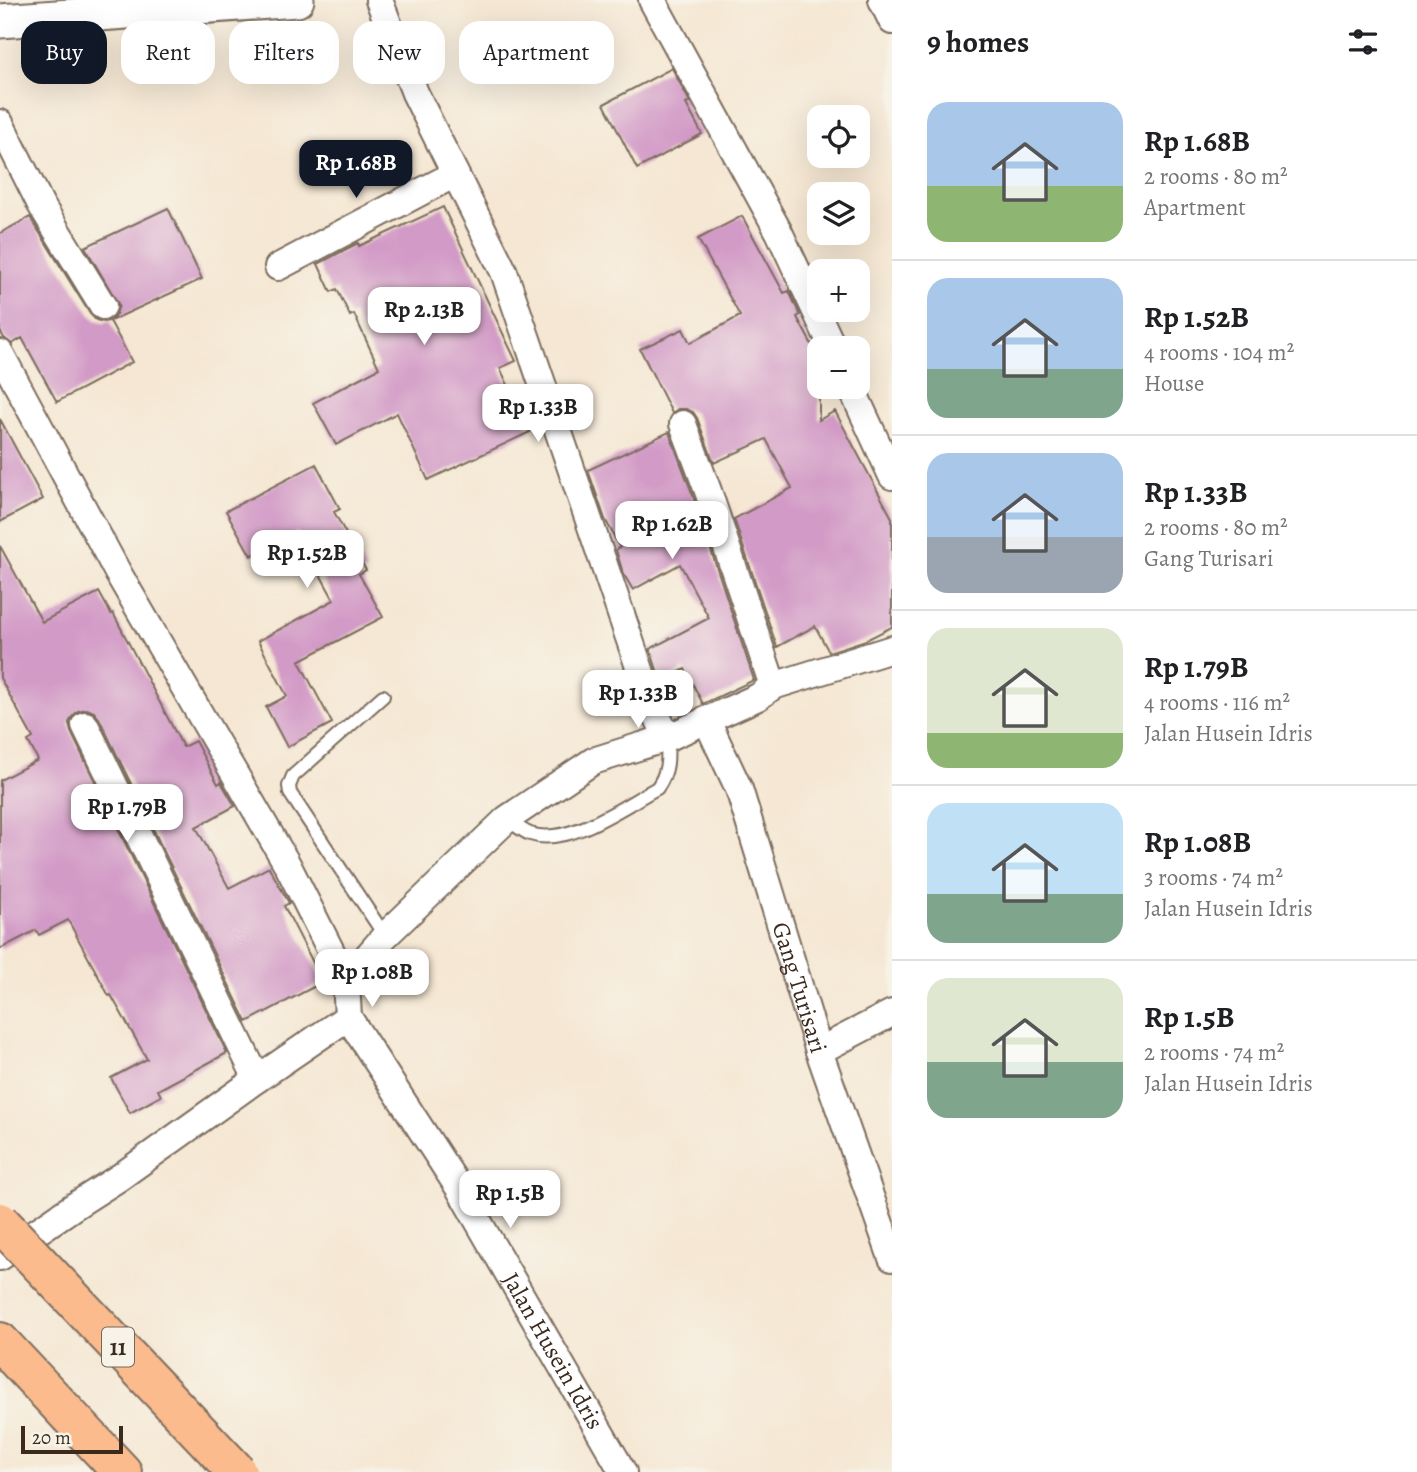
<!DOCTYPE html>
<html lang="en">
<head>
<meta charset="utf-8">
<style>
  :root { --surface:#fff; --page:#f6f6f6; --text:#202124; --muted:#757577; --line:#e0e0e0; --accent:#111827 }
  body { margin:0; font-family:Alegreya,serif; background:var(--page); color:var(--text); height:100vh; display:flex; flex-direction:column; font-size:26px; white-space:nowrap }
  * { box-sizing:border-box; margin:0 }
  p { font-size:23px; color:var(--muted) }
  .icon { flex:none; width:38px; height:38px; fill:none; stroke:currentColor; stroke-width:2; stroke-linecap:round; stroke-linejoin:round }
  .map { position:relative; flex:1; overflow:hidden }
  .side { display:flex; flex-direction:column; background:var(--surface); width:525px }
  .side>* { flex:none }
  .hud { position:absolute; left:21px; top:21px; width:665px; height:63px; display:flex; gap:14px }
  .buttons { position:absolute; left:807px; top:105px; display:grid; gap:14px }
  .buttons a { display:grid; place-items:center; width:63px; height:63px; border-radius:14px; background:var(--surface); box-shadow:0 7px 28px #0002; font-size:35px }
  .scale { position:absolute; left:21px; bottom:18px; width:102px; box-sizing:border-box; padding-left:7px; border:4px solid #3b2a1e; border-top:0; font-size:19px; line-height:24px; white-space:nowrap; color:#3b2a1e; -webkit-text-stroke:5px #f7f3e8; paint-order:stroke }
  .price { position:absolute; translate:-50% -60px; padding:0 16px; border-radius:14px; background:#fff; color:#222; font-size:23px; line-height:46px; filter:drop-shadow(0 2px 4px #0008) }
  .price::after { content:''; position:absolute; left:50%; top:42px; width:21px; height:16px; margin-left:-10px; background:inherit; clip-path:polygon(0 0,100% 0,50% 100%) }
  .price.selected { background:var(--accent); color:#fff }
  ul { padding:0; list-style:none }
  li { display:flex; align-items:center; gap:21px; height:175px; padding:0 35px }
  li+li { border-top:2px solid var(--line) }
  li span { display:grid; place-items:center; flex:none; width:196px; height:140px; border-radius:21px; color:#555 }
  li>.icon { margin-inline-start:auto }
  span .icon { width:84px; height:84px; fill:#fffc; stroke-width:1 }
  li b { font-size:30px }
  h2 { display:flex; justify-content:space-between; align-items:center; height:84px; padding:0 35px; font-size:30px }
  .chip { padding:0 24px; border-radius:21px; background:var(--surface); box-shadow:0 7px 28px #0002; font-size:24px; line-height:63px }
  .chip.selected { background:var(--accent); color:#fff }
  main { display:flex; flex:1; min-height:0 }
  .map>svg:first-child { display:block }
  .building { fill:#d29ac6 }
  .lines { fill:none; stroke-linecap:round; stroke-linejoin:round }
  .service-casing { stroke:#7c6c5d; stroke-width:16 }
  .minor-casing { stroke:#7c6c5d; stroke-width:30 }
  .tertiary-casing { stroke:#7c6c5d; stroke-width:37 }
  .motorway-casing { stroke:#7c6c5d; stroke-width:42 }
  .service { stroke:#fff; stroke-width:12 }
  .minor { stroke:#fff; stroke-width:26 }
  .tertiary { stroke:#fff; stroke-width:33 }
  .motorway { stroke:#fbbb8d; stroke-width:38 }
  .motorway-bridge-casing { stroke:#7c6c5d; stroke-width:42; stroke-linecap:butt }
  .motorway-bridge { stroke:#fbbb8d; stroke-width:38 }
  .labels { text-anchor:middle; dominant-baseline:central; stroke-width:5; stroke-linejoin:round; paint-order:stroke }
  .shield { fill:#f7f3e8; stroke:#73665b; stroke-width:2 }
  .shield-label { font-size:23px; font-weight:bold; fill:#3b2a1e }
  .street-label { font-size:24px; fill:#3b2a1e; stroke:#f7f3e8 }
</style>
</head>
<body>
<main>
<div class="map">
<svg width="892" height="1472" viewBox="0 0 892 1472">
  <rect width="100%" height="100%" fill="#f7f3e8"/>
  <filter id="ink" filterUnits="userSpaceOnUse"><feTurbulence type="fractalNoise" baseFrequency=".0143" numOctaves="2"/><feDisplacementMap in="SourceGraphic" scale="14" xChannelSelector="R" yChannelSelector="G"/><feConvolveMatrix kernelMatrix="1 2 1 2 8 2 1 2 1" color-interpolation-filters="sRGB"/></filter>
  <filter id="wash" filterUnits="userSpaceOnUse"><feTurbulence type="fractalNoise" baseFrequency=".00686" numOctaves="4" result="noise"/><feDisplacementMap in="SourceGraphic" scale="28" xChannelSelector="R" yChannelSelector="G"/><feGaussianBlur stdDeviation="1.57" result="paint"/><feColorMatrix in="noise" values="0 0 0 0 0 0 0 0 0 0 0 0 0 0 0 0 0 1.4 0 .05"/><feComposite in="paint" operator="in"/></filter>
  <g filter="url(#wash)">
    <rect width="100%" height="100%" fill="#f5e7d3"/>
    <g id="blocks">
      <path class="building" d="M672,68L690,102L686,104L702,134L637,169L604,104Z
        M443,207L516,361L500,368L530,432L428,480L397,413L336,445L313,403L379,368L354,314L350,316L337,289L331,292L318,264L358,243L359,246Z
        M168,208L202,279L110,321L132,362L57,402L22,338L12,344L4,338L0,331V233L30,217L90,314L96,320L104,322L111,320L116,314L119,305L85,247Z
        M742,216L784,293L789,291L800,315L797,317L819,358V420L835,411L892,518V627L866,640L829,652L815,626L777,647L734,519L792,488L766,439L714,463L697,418L693,412L686,409H678L672,413L640,349L683,329L690,343L740,316L698,239Z
        M0,419L43,499L0,522Z
        M669,432L693,496L754,680L703,704L685,669L661,682L650,649L709,618L680,564L633,590L623,573L616,550L620,547L605,519L588,470Z
        M316,464L340,509L334,512L366,570L359,574L383,617L299,661L332,723L287,747L266,707L287,696L258,641L334,600L297,532L251,556L226,511Z
        M0,546L42,622L99,592L111,614L113,613L183,747L195,741L218,784L221,782L235,806L196,827L229,888L269,867L289,903L284,906L323,982L247,1022L99,718L94,712L87,709L78,711L72,717L69,723L71,732L227,1053L158,1090L161,1096L130,1113L111,1078L147,1059L111,995L109,996L68,920L39,935L36,930L0,949V780L38,760L28,741L33,738L0,678Z"/>
    </g>
  </g>
  <g filter="url(#ink)">
    <use href="#blocks" fill-opacity="0" stroke="#7c6c5d" stroke-width="2"/>
    <g class="lines">
      <g class="service-casing">
        <path id="service" d="M383,696L293,776L289,786L290,793L385,936
          M507,819C514,824 522,831 530,834C569,847 623,806 657,788C669,772 668,757 667,738"/>
      </g>
      <g class="minor-casing">
        <g id="minor">
          <path d="M379,0L415,93L504,272L651,702L667,738"/>
          <path d="M652,0L779,232L833,348"/>
          <path d="M882,0L892,21"/>
          <path d="M0,123L41,205L103,306"/>
          <path d="M278,267L455,174"/>
          <path d="M0,353L118,573L287,864L346,981"/>
          <path d="M851,387L892,476"/>
          <path d="M683,424L708,491L773,686"/>
          <path id="s1" d="M706,719L739,789L819,1051L892,1258"/>
          <path d="M85,725L257,1079"/>
          <path id="s2" d="M348,1017L459,1188L623,1472"/>
          <path d="M819,1051L892,1013"/>
          <path d="M0,1257L73,1207L120,1177L257,1079L348,1017L346,981L385,936L507,819L593,761L667,738L758,697L773,686L892,649"/>
        </g>
      </g>
      <g class="tertiary-casing">
        <path id="tertiary" d="M0,21L297,0"/>
      </g>
      <g class="motorway-casing">
        <path id="motorway" d="M0,1342L122,1472"/>
      </g>
      <use href="#service" class="service"/>
      <use href="#minor" class="minor"/>
      <use href="#tertiary" class="tertiary"/>
      <use href="#motorway" class="motorway"/>
      <g class="motorway-bridge-casing">
        <path id="motorway-bridge" d="M0,1222L237,1472"/>
      </g>
      <use href="#motorway-bridge" class="motorway-bridge"/>
    </g>
  </g>
  <g class="labels">
    <rect class="shield" x="102" y="1327.5" width="32" height="39" rx="5"/>
    <g class="shield-label">
      <text x="118" y="1347">11</text>
    </g>
    <g class="street-label">
      <text stroke="none"><textPath href="#s1" startOffset="285">Gang Turisari</textPath></text>
      <text stroke="none"><textPath href="#s2" startOffset="392">Jalan Husein Idris</textPath></text>
    </g>
  </g>
</svg>
<div class="buttons">
<a><svg class="icon" aria-label="locate" viewBox="0 0 24 24"><circle cx="12" cy="12" r="6"/><path d="M12 2v4M12 18v4M2 12h4M18 12h4"/></svg></a>
<a><svg class="icon" aria-label="layers" viewBox="0 0 24 24"><path d="M12 4l9 5-9 5-9-5zM3 14l9 5 9-5"/></svg></a>
<a>+</a>
<a>−</a>
</div>
<div class="scale">20 m</div>
<b class="price selected" style="left:356px;top:200px">Rp 1.68B</b>
<b class="price" style="left:424px;top:347px">Rp 2.13B</b>
<b class="price" style="left:538px;top:444px">Rp 1.33B</b>
<b class="price" style="left:672px;top:561px">Rp 1.62B</b>
<b class="price" style="left:307px;top:590px">Rp 1.52B</b>
<b class="price" style="left:638px;top:730px">Rp 1.33B</b>
<b class="price" style="left:127px;top:844px">Rp 1.79B</b>
<b class="price" style="left:372px;top:1009px">Rp 1.08B</b>
<b class="price" style="left:510px;top:1230px">Rp 1.5B</b>
<div class="hud">
<a class="chip selected">Buy</a>
<a class="chip">Rent</a>
<a class="chip">Filters</a>
<a class="chip">New</a>
<a class="chip">Apartment</a>
</div>
</div>
<section class="side">
<h2>9 homes<svg class="icon" aria-label="filters" viewBox="0 0 24 24"><path d="M4 7h16M4 17h16"/><circle cx="9" cy="7" r="2"/><circle cx="15" cy="17" r="2"/></svg></h2>
<ul>
<li><span style="background:linear-gradient(#a9c7e8 60%,#8fb573 0)"><svg class="icon" aria-label="home" viewBox="0 0 24 24"><path d="M3 11l9-7 9 7M6 9v11h12V9"/></svg></span><div><b>Rp 1.68B</b><p>2 rooms · 80 m²</p><p>Apartment</p></div></li>
<li><span style="background:linear-gradient(#a9c7e8 65%,#7fa58c 0)"><svg class="icon" aria-label="home" viewBox="0 0 24 24"><path d="M3 11l9-7 9 7M6 9v11h12V9"/></svg></span><div><b>Rp 1.52B</b><p>4 rooms · 104 m²</p><p>House</p></div></li>
<li><span style="background:linear-gradient(#a9c7e8 60%,#9aa5b1 0)"><svg class="icon" aria-label="home" viewBox="0 0 24 24"><path d="M3 11l9-7 9 7M6 9v11h12V9"/></svg></span><div><b>Rp 1.33B</b><p>2 rooms · 80 m²</p><p>Gang Turisari</p></div></li>
<li><span style="background:linear-gradient(#dfe7d0 75%,#8fb573 0)"><svg class="icon" aria-label="home" viewBox="0 0 24 24"><path d="M3 11l9-7 9 7M6 9v11h12V9"/></svg></span><div><b>Rp 1.79B</b><p>4 rooms · 116 m²</p><p>Jalan Husein Idris</p></div></li>
<li><span style="background:linear-gradient(#bfe0f5 65%,#7fa58c 0)"><svg class="icon" aria-label="home" viewBox="0 0 24 24"><path d="M3 11l9-7 9 7M6 9v11h12V9"/></svg></span><div><b>Rp 1.08B</b><p>3 rooms · 74 m²</p><p>Jalan Husein Idris</p></div></li>
<li><span style="background:linear-gradient(#dfe7d0 60%,#7fa58c 0)"><svg class="icon" aria-label="home" viewBox="0 0 24 24"><path d="M3 11l9-7 9 7M6 9v11h12V9"/></svg></span><div><b>Rp 1.5B</b><p>2 rooms · 74 m²</p><p>Jalan Husein Idris</p></div></li>
</ul>
</section>
</main>
</body>
</html>
